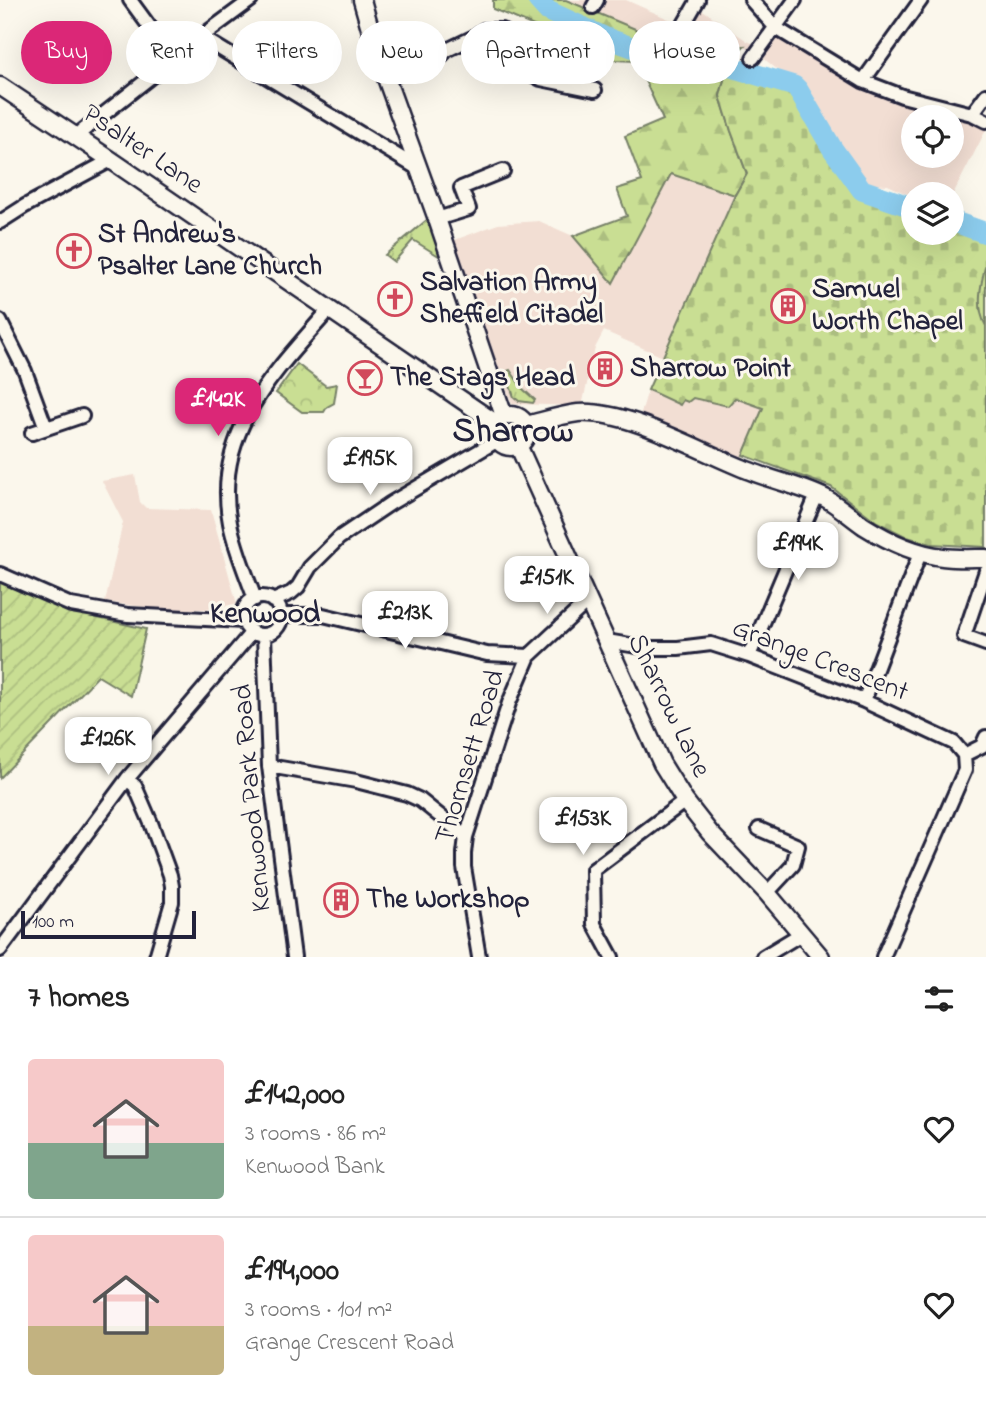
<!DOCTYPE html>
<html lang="en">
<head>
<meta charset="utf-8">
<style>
  :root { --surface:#fff; --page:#f2f2f2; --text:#222; --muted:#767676; --line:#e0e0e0; --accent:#db2777 }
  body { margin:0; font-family:"Indie Flower",sans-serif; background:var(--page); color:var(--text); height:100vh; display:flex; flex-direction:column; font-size:26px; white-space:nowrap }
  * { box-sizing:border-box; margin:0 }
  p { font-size:23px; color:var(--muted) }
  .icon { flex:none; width:38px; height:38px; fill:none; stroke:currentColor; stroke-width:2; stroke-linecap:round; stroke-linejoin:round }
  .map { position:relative; height:957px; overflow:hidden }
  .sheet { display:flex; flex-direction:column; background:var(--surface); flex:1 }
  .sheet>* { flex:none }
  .hud { position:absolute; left:21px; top:21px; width:945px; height:63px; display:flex; gap:14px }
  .controls { position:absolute; left:901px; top:105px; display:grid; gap:14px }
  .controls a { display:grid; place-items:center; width:63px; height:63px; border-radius:50%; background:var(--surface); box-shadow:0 7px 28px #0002; font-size:35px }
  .scale { position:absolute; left:21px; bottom:18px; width:175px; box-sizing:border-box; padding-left:7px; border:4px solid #22223b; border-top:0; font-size:19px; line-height:24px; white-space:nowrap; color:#22223b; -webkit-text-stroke:5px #fbf7ec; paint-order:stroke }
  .price { position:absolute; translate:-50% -60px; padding:0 16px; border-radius:14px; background:#fff; color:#222; font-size:23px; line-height:46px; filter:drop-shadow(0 2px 4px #0008) }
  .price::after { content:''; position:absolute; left:50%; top:42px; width:21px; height:16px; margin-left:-10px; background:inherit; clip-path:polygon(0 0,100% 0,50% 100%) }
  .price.on { background:var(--accent); color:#fff }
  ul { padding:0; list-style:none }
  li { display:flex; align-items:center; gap:21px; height:175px; padding:0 28px }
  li+li { border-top:2px solid var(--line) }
  li span { display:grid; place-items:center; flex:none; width:196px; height:140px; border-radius:7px; color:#555 }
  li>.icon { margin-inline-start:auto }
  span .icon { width:84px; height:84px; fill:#fffc; stroke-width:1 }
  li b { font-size:30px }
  h2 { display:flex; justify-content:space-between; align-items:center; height:84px; padding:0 28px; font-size:30px }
  .tag { padding:0 24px; border-radius:32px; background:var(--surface); box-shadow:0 7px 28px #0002; font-size:24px; line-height:63px }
  .tag.on { background:var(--accent); color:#fff }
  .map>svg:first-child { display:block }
  .built { fill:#f2ded3; fill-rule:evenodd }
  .grass { fill:url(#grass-tufts); stroke:#768067; stroke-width:2 }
  .forest { fill:url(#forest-firs); stroke:#768067; stroke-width:2 }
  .cemetery { fill:url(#cemetery-stones); stroke:#768067; stroke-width:2 }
  .park { fill:url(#park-crowns); stroke:#768067; stroke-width:2 }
  .garden { fill:url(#garden-furrows); stroke:#768067; stroke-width:2 }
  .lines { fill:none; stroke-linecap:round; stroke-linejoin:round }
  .river { stroke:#8ccced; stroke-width:21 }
  .minor-casing { stroke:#22223b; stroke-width:18 }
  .tertiary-casing { stroke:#22223b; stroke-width:21 }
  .minor { stroke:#fbf7ec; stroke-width:12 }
  .tertiary { stroke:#fbf7ec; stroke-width:16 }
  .labels { text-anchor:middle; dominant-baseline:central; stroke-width:6; stroke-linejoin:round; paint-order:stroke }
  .street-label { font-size:28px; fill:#22223b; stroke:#fbf7ec }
  .poi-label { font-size:28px; font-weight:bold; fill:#22223b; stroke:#fbf7ec; text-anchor:start }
  .neighbourhood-label { font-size:30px; font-weight:bold; fill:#22223b; stroke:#fbf7ec }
  .district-label { font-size:35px; font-weight:bold; fill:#22223b; stroke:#fbf7ec }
</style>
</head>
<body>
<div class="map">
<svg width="986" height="957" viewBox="0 0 986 957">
  <defs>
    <pattern id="grass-tufts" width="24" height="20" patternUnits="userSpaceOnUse" patternTransform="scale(1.75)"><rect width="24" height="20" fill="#c9de93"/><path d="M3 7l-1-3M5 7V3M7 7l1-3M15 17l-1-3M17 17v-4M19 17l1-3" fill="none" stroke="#acbe80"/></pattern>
    <pattern id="forest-firs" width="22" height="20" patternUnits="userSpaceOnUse" patternTransform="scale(1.75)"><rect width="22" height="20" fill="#c9de93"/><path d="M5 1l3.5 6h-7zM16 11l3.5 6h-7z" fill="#acbe80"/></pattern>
    <pattern id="cemetery-stones" width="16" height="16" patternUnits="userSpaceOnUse" patternTransform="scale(1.75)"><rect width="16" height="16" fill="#c9de93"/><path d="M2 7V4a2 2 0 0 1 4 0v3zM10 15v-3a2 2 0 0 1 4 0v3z" fill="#acbe80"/></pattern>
    <pattern id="park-crowns" width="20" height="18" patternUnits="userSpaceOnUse" patternTransform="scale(1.75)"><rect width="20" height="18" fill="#c9de93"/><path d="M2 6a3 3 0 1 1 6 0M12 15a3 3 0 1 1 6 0" fill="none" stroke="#acbe80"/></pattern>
    <pattern id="garden-furrows" width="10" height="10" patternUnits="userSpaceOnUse" patternTransform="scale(1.75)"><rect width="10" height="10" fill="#c9de93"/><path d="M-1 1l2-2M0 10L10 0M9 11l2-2" fill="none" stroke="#acbe80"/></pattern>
  </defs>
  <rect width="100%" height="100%" fill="#fbf7ec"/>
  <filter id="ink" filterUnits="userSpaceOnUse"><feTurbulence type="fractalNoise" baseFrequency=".0143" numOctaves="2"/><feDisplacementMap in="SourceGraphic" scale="14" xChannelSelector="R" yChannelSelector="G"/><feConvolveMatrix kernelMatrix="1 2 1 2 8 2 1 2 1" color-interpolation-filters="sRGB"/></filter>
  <g filter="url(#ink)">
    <path class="built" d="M566,0H626L682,25L694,4L747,41L761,47L776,28L863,81L986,123V130L952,196V194H914L913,197L888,185L866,184L840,155L803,91L756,52L744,46L693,50L686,46L664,41ZM914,117H952V156H914Z
      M671,174L735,195L663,357L604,331L595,348L582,406L512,404L452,241L498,224L539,221L573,236L613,282Z
      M648,390L680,405L683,399L693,398L727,406L734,398L764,408L739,466L638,423Z
      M135,475L140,502L146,508L211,510L237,604L206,609H159L105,602L123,522L102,481Z"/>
    <path class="grass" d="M428,219L442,258L413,240L394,262L385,255Z
      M510,370L523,389L535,400L533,403L519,401L514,397L505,372Z"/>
    <path class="forest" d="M493,0H566L664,41L686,46L693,50L744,46L729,60L720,96L731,131L747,174L735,195L671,174L613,283L573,236L627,216L617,189L642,181L625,136L663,120L636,61L615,60L493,9Z"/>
    <path class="cemetery" d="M729,60L778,75L797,91L830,149L862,190L913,210L914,233H952V224L986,237V547L931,544L907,537L877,522L831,487L743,455L763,408L735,398L728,406L693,398L688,402L683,400L680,405L648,390L735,195L747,174L731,131L720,96Z"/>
    <path class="park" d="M986,263V326C975,307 981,283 986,263Z
      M297,364L326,386L337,384L334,403L327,407L324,412H302L276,393Z"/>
    <path class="garden" d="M0,577L72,612L146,629L131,696L98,676L0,778Z"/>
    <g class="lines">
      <path class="river" d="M538,0L548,11L604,37L662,58L683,57L731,67L794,86L798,90L832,148L862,190L914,208
        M952,221L986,233"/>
      <g class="minor-casing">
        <path id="minor" d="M130,0L174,60
          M751,0L776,28L863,81L902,96L972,114L986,121
          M593,7L597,0
          M201,37L419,169
          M676,38L698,0
          M753,58L795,0
          M386,78L436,61L447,50L474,37L484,30H501L516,39L530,73L541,79L595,90
          M863,81L921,0
          M972,114L986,95
          M76,136L201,37L251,0
          M437,219L469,209L461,188L503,171
          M0,222L25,206L111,160
          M0,321L25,371L46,428
          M32,433L82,416
          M986,571L964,636L986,644
          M0,574L71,605L128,615L244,621
          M243 616a19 19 0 1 1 38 0a19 19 0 1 1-38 0Z
          M255,599C246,574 235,549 230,523C212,433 275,372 329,310
          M273,601L291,593L298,587L310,567L339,538L391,503L498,440
          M281,615H323L487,654L529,656
          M264,635L269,766L294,957
          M607,641L648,648H678L711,644L749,656L864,701L954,743L964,755L965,770L883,957
          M749,656L817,495
          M864,701L920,553
          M964,755L982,746L986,737
          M269,766L356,781L407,794L420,800L466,837
          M127,779L135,786L151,823L170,875L172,886V902L156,957
          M759,829L798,846L793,865L767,893
          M0,950L127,779L252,632
          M479,957L464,867V853L466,837L509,703L529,656L588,601
          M612,957L594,924L593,870L685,801
          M763,957L801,934"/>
      </g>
      <g class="tertiary-casing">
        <path id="tertiary" d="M362,0L377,53L437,219L504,416
          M0,86L111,160L497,424
          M495 431a16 16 0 1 1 32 0a16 16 0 1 1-32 0Z
          M526,425C543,421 561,415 578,413C628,409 702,453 750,471C775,481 801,486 825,498C839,506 851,517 864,526C888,541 915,554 943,557C957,559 972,558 986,558
          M518,445L662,764L685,801L710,833L767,893L821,957"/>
      </g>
      <use href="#minor" class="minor"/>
      <use href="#tertiary" class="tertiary"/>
    </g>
  </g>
  <defs>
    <g id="church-ring" transform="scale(1.75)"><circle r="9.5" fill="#fbf7ec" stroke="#d1495b" stroke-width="1.5"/><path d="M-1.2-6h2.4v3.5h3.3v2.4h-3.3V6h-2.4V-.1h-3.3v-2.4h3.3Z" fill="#d1495b"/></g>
    <g id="building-ring" transform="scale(1.75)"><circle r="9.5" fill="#fbf7ec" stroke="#d1495b" stroke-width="1.5"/><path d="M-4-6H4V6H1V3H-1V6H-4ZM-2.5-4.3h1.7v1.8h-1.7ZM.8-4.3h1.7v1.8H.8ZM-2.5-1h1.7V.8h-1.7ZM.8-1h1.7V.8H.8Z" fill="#d1495b"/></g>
    <g id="bar-ring" transform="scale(1.75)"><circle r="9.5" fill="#fbf7ec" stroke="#d1495b" stroke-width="1.5"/><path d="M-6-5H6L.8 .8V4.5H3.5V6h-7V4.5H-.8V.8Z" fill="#d1495b"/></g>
  </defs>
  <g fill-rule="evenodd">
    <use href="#church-ring" x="74" y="251"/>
    <use href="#church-ring" x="395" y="299"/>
    <use href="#building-ring" x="788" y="306"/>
    <use href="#building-ring" x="605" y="369"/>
    <use href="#bar-ring" x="365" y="378"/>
    <use href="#building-ring" x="341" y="900"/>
  </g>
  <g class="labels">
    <g class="street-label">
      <text transform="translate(142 150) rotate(34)">Psalter Lane</text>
      <text transform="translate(820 661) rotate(21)">Grange Crescent</text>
      <text transform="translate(668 706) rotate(64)">Sharrow Lane</text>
      <text transform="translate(471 757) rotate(-73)">Thornsett Road</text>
      <text transform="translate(253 798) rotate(-95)">Kenwood Park Road</text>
    </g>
    <g class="poi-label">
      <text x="98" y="235">St Andrew's<tspan x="98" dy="32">Psalter Lane Church</tspan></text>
      <text x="420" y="283">Salvation Army<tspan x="420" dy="32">Sheffield Citadel</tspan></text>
      <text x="812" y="290">Samuel<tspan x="812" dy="32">Worth Chapel</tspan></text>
      <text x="630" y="369">Sharrow Point</text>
      <text x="390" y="378">The Stags Head</text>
      <text x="366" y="900">The Workshop</text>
    </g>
    <g class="neighbourhood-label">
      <text x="265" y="615">Kenwood</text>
    </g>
    <g class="district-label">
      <text x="513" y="432">Sharrow</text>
    </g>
  </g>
</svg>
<div class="controls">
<a><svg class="icon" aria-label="locate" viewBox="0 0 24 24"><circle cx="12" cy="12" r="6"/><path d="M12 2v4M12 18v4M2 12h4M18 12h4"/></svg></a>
<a><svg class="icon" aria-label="layers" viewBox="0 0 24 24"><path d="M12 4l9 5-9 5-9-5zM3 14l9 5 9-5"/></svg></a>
</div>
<div class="scale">100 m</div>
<b class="price on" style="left:218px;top:438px">£142K</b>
<b class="price" style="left:370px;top:497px">£195K</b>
<b class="price" style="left:798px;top:582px">£194K</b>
<b class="price" style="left:547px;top:616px">£151K</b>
<b class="price" style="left:405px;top:651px">£213K</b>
<b class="price" style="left:108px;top:777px">£126K</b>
<b class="price" style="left:583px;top:857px">£153K</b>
<div class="hud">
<a class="tag on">Buy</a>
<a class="tag">Rent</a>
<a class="tag">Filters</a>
<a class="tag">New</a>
<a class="tag">Apartment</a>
<a class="tag">House</a>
</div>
</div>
<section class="sheet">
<h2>7 homes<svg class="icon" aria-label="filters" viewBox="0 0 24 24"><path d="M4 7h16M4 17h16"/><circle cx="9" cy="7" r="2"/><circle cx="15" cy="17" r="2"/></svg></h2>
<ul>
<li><span style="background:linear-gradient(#f6c9c9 60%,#7fa58c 0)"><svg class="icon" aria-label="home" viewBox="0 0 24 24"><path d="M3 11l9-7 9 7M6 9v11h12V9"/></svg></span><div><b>£142,000</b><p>3 rooms · 86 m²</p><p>Kenwood Bank</p></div><svg class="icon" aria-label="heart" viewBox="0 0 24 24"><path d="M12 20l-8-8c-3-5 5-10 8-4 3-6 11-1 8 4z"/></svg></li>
<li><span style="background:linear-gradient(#f6c9c9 65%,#c2b280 0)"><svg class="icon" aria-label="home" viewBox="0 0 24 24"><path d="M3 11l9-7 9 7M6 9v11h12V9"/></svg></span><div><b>£194,000</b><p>3 rooms · 101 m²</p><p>Grange Crescent Road</p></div><svg class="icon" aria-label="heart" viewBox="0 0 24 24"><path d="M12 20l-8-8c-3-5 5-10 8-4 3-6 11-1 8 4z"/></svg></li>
</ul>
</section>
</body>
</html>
